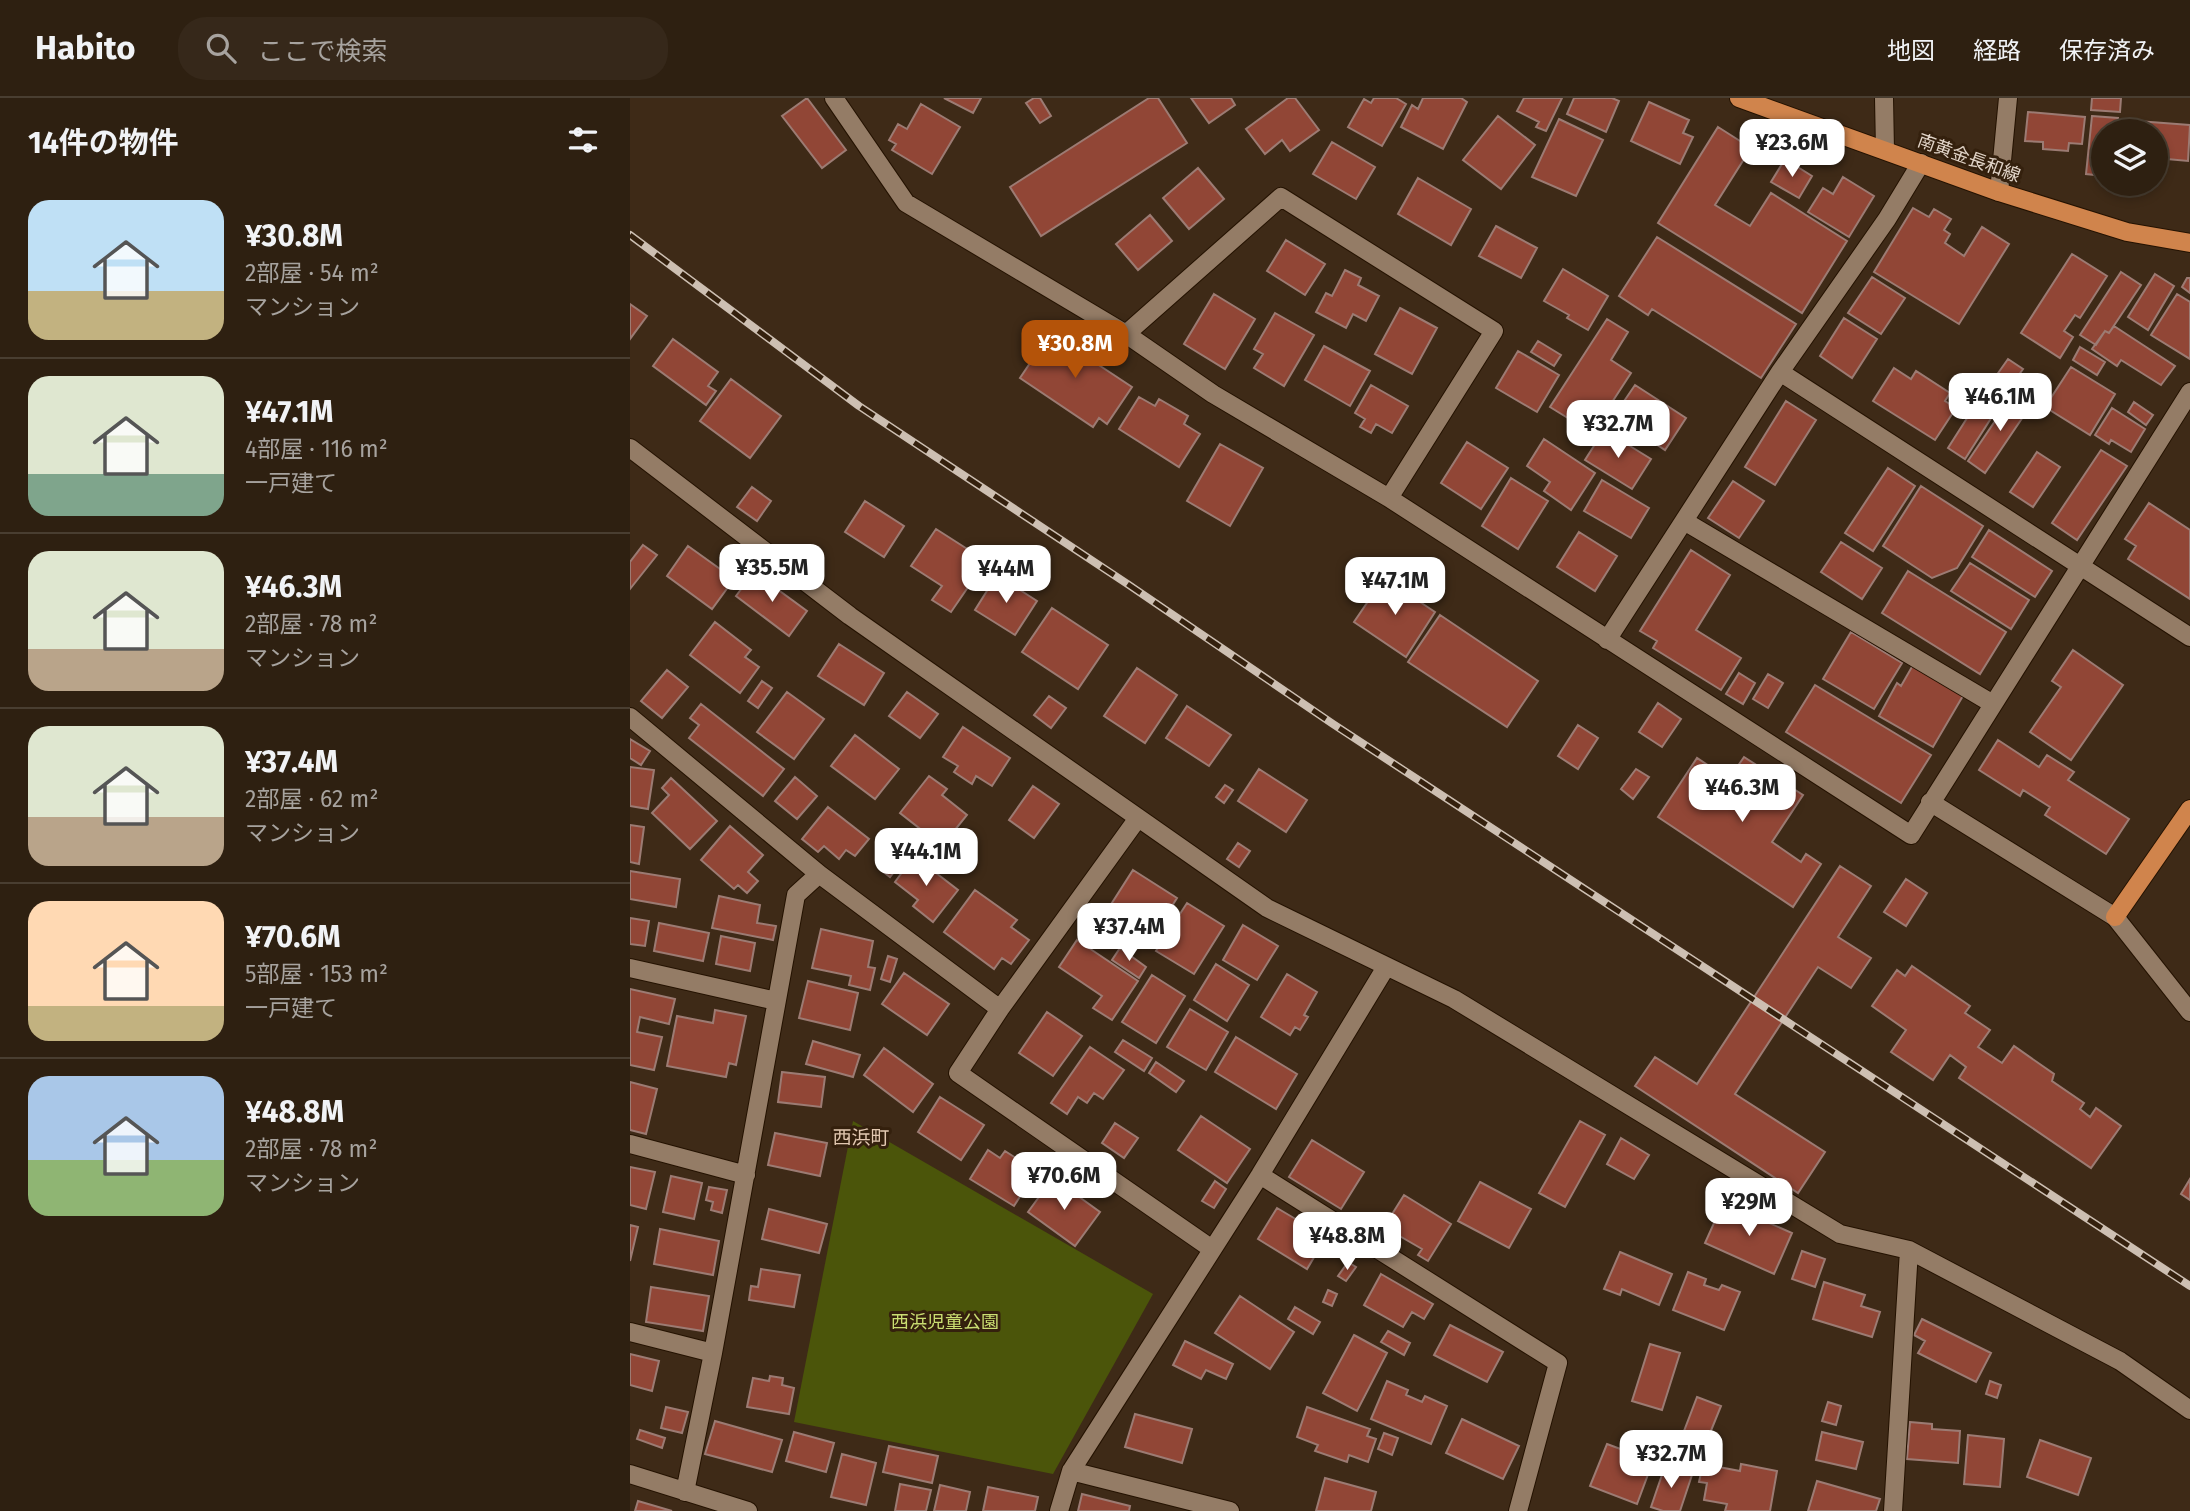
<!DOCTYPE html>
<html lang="ja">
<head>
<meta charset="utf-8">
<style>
  :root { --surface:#2e2011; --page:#36281a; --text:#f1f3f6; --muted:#a7a39f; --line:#493e31; --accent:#b45309 }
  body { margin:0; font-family:"Fira Sans","Noto Sans JP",sans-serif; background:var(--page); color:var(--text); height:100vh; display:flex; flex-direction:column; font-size:26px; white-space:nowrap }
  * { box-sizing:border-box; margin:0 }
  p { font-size:23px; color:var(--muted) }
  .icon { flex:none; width:38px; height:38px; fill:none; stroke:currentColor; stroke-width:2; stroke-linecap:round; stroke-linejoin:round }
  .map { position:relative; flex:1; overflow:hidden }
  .drawer { display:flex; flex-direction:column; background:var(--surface); width:630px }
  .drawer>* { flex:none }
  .fabs { position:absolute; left:1461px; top:21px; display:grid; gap:14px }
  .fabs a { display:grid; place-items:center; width:77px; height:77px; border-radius:50%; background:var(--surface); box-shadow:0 4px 10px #0003,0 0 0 2px var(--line); font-size:35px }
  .price { position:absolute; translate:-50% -60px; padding:0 16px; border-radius:14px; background:#fff; color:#222; font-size:23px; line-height:46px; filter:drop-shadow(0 2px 4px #0008) }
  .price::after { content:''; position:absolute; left:50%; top:42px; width:21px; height:16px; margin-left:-10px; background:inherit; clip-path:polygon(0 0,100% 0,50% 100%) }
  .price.active { background:var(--accent); color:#fff }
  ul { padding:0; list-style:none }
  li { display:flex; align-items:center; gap:21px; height:175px; padding:0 28px }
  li+li { border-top:2px solid var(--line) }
  li span { display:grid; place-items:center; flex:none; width:196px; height:140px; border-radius:21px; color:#555 }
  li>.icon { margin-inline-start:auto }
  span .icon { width:84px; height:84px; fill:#fffc; stroke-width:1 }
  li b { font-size:30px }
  h2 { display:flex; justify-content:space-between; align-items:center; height:84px; padding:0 28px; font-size:30px }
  header { display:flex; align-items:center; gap:42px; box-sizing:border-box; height:98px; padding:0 35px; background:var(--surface); border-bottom:2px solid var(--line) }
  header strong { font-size:33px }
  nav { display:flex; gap:38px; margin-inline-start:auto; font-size:24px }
  .search { width:490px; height:63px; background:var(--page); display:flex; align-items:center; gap:18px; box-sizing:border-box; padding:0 24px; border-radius:28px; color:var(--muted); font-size:26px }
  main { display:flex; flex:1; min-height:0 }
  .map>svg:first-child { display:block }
  .green { fill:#4b550a }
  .building { fill:#914636; stroke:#9c7b73; stroke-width:2 }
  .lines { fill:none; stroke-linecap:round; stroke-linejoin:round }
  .minor-casing { stroke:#241201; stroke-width:20 }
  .major-casing { stroke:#241201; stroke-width:20 }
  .minor { stroke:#947c66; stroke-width:18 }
  .major { stroke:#d0844c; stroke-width:18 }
  .rail-casing { stroke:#cdbfb2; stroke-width:8 }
  .rail { stroke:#34200d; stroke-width:5; stroke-dasharray:16; stroke-linecap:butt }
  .labels { text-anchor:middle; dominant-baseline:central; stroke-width:6; stroke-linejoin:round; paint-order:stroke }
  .street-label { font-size:18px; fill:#e1d4c8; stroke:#34200d }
  .park-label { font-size:18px; fill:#cade72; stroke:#34200d }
  .neighbourhood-label { font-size:19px; fill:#e2c8b1; stroke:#34200d }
</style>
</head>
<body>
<header>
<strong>Habito</strong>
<div class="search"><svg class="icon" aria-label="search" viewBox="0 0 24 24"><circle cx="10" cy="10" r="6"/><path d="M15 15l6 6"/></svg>ここで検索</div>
<nav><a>地図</a><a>経路</a><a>保存済み</a></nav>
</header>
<main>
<section class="drawer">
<h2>14件の物件<svg class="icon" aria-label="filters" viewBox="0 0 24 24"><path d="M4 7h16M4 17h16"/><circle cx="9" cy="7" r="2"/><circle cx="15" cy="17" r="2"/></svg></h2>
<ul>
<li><span style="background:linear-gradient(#bfe0f5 65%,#c2b280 0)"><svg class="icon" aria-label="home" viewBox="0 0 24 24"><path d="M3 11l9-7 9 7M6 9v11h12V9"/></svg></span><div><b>¥30.8M</b><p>2部屋 · 54 m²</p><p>マンション</p></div></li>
<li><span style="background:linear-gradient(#dfe7d0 70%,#7fa58c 0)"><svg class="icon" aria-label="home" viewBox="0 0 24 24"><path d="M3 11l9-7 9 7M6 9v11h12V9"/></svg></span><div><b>¥47.1M</b><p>4部屋 · 116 m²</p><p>一戸建て</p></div></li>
<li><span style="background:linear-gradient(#dfe7d0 70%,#b9a48a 0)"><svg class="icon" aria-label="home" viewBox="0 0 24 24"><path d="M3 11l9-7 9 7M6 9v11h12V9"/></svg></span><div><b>¥46.3M</b><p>2部屋 · 78 m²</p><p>マンション</p></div></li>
<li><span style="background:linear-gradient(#dfe7d0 65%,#b9a48a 0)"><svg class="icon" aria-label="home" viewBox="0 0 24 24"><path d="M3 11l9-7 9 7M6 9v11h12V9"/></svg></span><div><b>¥37.4M</b><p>2部屋 · 62 m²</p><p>マンション</p></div></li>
<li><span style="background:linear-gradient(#ffd9b3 75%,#c2b280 0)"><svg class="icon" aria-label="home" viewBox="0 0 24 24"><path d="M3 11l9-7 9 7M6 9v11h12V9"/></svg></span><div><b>¥70.6M</b><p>5部屋 · 153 m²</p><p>一戸建て</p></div></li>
<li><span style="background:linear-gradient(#a9c7e8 60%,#8fb573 0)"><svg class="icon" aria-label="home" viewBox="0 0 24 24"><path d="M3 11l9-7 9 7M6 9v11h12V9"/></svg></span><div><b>¥48.8M</b><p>2部屋 · 78 m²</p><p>マンション</p></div></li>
</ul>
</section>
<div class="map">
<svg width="1560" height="1413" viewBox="0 0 1560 1413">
  <rect width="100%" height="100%" fill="#3e2a17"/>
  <path class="green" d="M223,1023L523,1196L423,1376L164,1324Z"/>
  <path class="building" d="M177,0L216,52L192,70L152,18Z
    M314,0H351L343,15Z
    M404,0H410L421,18L410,25L396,5Z
    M519,0H528L557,45L411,138L380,89Z
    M561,0H601L605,7L579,25Z
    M658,0H665L689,32L660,53L652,42L635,56L616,31Z
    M744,0H766L776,6L752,48L718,29L734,1L741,5Z
    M793,0H831L837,4L813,51L771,29L782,7L788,11Z
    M894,0H932L916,33L906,29L909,24L887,13Z
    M944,0H982L989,3L976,34L937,16Z
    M1462,0H1491L1490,14L1461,12Z
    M1019,4L1059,22L1053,35L1063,39L1050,66L1001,43Z
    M291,6L330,29L302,76L262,52L266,46L259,42L268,26L277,31Z
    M1398,14L1455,19L1452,46L1439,45L1438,53L1413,51V44L1395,43Z
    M868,18L905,47L871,91L833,62Z
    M1462,18L1488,20L1487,33H1474V78L1456,76Z
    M929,21L973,42L946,98L902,79Z
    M1494,22L1560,27L1558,63L1526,60V33H1493Z
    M1088,29L1121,50L1085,107L1120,128L1141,95L1217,143L1172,215L1028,125Z
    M702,44L745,69L726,101L683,76Z
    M1155,61L1182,78L1169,100L1141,84Z
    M568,70L594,101L559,131L533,100Z
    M1213,79L1244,98L1219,139L1178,114L1193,90L1203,96Z
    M788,80L841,111L821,147L768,116Z
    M1283,110L1299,119L1304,111L1321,121L1314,132L1320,136L1315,145L1334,158L1352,129L1379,146L1329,226L1244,174Z
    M520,117L542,143L508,172L486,146Z
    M866,128L907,150L891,180L849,158Z
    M1027,139L1166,226L1131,280L1022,211L1018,217L989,198Z
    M656,142L695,166L675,197L637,173Z
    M1442,156L1477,178L1450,220L1445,217L1434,233L1443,239L1430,260L1391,235Z
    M933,171L978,198L958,232L937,220L939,217L914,203Z
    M715,172L731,180L728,187L749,198L736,223L723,216L716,230L686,214L696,195L702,198Z
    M1491,174L1511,187L1479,235L1475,233L1466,247L1450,237Z
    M1525,176L1544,188L1518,232L1498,219Z
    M1242,179L1275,200L1251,236L1218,215Z
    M1557,180H1560V195L1552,189Z
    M584,196L625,221L595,271L554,246Z
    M1547,196L1560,204V261L1521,237Z
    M0,206L17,218L0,241Z
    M770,210L807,230L782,276L745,256Z
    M645,215L684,237L654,288L624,270L633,256L624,251Z
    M1214,220L1247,241L1222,280L1190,258Z
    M977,221L998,234L981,262L1001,275L962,335L920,309Z
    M434,226L448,235L440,248L502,289L477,326L469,320L463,329L390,280L419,237L425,241Z
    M1484,228L1545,268L1531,287L1491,262L1487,268L1462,251L1475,233L1479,235Z
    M43,241L88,274L78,288L86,293L76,307L23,268Z
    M908,243L931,257L924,268L901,254Z
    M694,248L740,273L720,308L675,282Z
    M1450,249L1475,264L1467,277L1443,262Z
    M888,253L929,277L907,314L866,290Z
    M1378,261L1393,271L1374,298L1359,288Z
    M1441,269L1485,296L1460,337L1415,309Z
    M1264,270L1281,281L1286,273L1320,295L1315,303L1326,310L1305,342L1243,303Z
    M101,281L151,318L120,360L70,323Z
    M741,287L778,308L762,335L746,326L741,335L730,329L735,321L725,315Z
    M1005,287L1056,320L1035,352L984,318Z
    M1384,295L1401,307L1355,375L1338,363Z
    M509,299L525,308L529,301L558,318L554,326L570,336L549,369L489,331Z
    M1156,303L1186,322L1145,387L1115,369Z
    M1348,303L1365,314L1335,361L1318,350Z
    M1504,304L1523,317L1516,327L1498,314Z
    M1482,310L1515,331L1501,354L1481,342L1479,346L1465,337Z
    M974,332L1021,361L1002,391L955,362Z
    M914,341L965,375L941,412L914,393L920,384L897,368Z
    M837,344L878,370L851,411L811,385Z
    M590,346L633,370L600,428L557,403Z
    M1471,352L1497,368L1447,442L1422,425Z
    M1407,354L1430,369L1403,409L1380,394Z
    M1258,370L1285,388L1243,453L1215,435Z
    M881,380L918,403L888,451L852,428Z
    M972,382L1019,410L1001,440L954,413Z
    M1103,383L1134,403L1109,440L1078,420Z
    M1291,388L1353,428L1327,470L1302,480L1253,448Z
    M122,389L141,403L127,423L107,409Z
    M235,403L274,428L254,459L215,434Z
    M1519,405L1560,432V501L1498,461L1506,448L1495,441Z
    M306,431L356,463L321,514L302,502L312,488L281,468Z
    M1359,432L1422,473L1405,499L1342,459Z
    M949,434L987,458L965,493L927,469Z
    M1211,444L1252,470L1232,501L1191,474Z
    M13,447L27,457L0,491V464Z
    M58,448L104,481L82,511L37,478Z
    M1061,452L1100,477L1066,532L1111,560L1091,592L1023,550L1027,543L1010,533Z
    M1340,465L1399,502L1381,531L1321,493Z
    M1278,473L1376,534L1350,576L1252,515Z
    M124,474L177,513L159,538L106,498Z
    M367,477L407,503L385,537L345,512Z
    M754,480L805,514L776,559L724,524Z
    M422,510L478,547L448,591L392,554Z
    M810,517L908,583L877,629L778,564Z
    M85,524L121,552L115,559L129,569L110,595L60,557Z
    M1221,534L1272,565L1244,611L1193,581Z
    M209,546L254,575L234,607L188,578Z
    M1443,552L1493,587L1441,662L1400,634L1431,589L1422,583Z
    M1283,567L1334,596L1303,649L1249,618L1267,585L1271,588Z
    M507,570L547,597L515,645L474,618Z
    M37,572L58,589L32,620L11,603Z
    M1109,575L1125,585L1113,606L1096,596Z
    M1138,576L1153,585L1138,610L1123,601Z
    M132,583L142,590L128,610L118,603Z
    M1185,587L1301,657L1271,705L1156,634Z
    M157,594L194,621L164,661L127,634Z
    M277,594L308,616L290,640L259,618Z
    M419,598L436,610L421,630L404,617Z
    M1028,605L1051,621L1032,649L1009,634Z
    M71,606L154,671L133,698L59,640L69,627L60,620Z
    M557,608L601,637L579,668L536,640Z
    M948,627L968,640L948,671L928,658Z
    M333,629L380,660L362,688L346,678L342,686L324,674L328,668L313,659Z
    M225,637L269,671L245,701L201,668Z
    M0,641L20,653L11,667L0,660Z
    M1368,642L1409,669L1417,657L1444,674L1438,682L1499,721L1476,756L1415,717L1420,709L1393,692L1390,698L1349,672Z
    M1114,659L1173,697L1142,744L1171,764L1176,756L1191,766L1163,809L1028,719L1067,660L1099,681Z
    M0,669L24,672L18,711L0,708Z
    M629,671L677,702L656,734L608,703Z
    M1006,671L1019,679L1003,701L991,691Z
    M299,678L317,691L312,697L337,717L312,748L270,715Z
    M165,679L187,698L167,721L145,703Z
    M41,680L87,723L60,751L22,715L39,697L32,690Z
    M595,687L603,692L594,705L586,699Z
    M403,688L429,706L404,740L379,722Z
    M198,709L239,741L225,758L216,752L209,761L194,748L188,754L172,741Z
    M0,727L14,729L9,766L0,764Z
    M100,728L133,757L118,774L128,783L117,795L108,787L104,791L71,762Z
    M608,745L620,753L609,769L597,761Z
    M270,748L279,755L260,779L251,772Z
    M284,758L328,792L303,824L283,808L288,802L265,784Z
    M1210,768L1241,788L1208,839L1241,860L1221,890L1188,869L1105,996L1195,1054L1168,1095L1005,988L1025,959L1067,986Z
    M503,772L547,800L525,835L480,808Z
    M0,773L50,781L46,809L0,801Z
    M1276,781L1297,795L1276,828L1254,814Z
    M345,792L387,822L381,829L399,842L381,866L372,860L364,871L314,834Z
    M89,798L130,807L127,825L146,828L143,842L82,830Z
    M557,805L594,828L564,876L526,853Z
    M0,820L19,823L15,848L0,846Z
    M29,825L79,835L73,863L24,853Z
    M613,827L648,848L627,882L593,862Z
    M191,831L243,843L238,869L245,870L240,892L219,887L221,878L182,870Z
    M91,838L125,845L120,873L86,866Z
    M447,842L508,883L482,922L463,910L472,898L429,869Z
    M490,850L516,869L509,880L482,862Z
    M258,858L267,861L260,884L251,881Z
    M586,866L619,887L597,923L564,902Z
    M1282,868L1340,908L1335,915L1360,932L1348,949L1372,965L1384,948L1424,976L1422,983L1454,1005L1450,1011L1460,1019L1466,1010L1491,1028L1461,1070L1329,980L1336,969L1320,957L1303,982L1261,954L1276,932L1242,908L1267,872L1275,878Z
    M274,875L319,906L297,937L252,906Z
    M657,876L687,894L674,917L678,919L670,932L665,929L660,937L631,919Z
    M522,877L555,898L526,945L492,924Z
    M178,883L228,895L220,932L169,920Z
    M0,891L45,901L39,926L10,919L7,934L32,939L24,972L0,967Z
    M560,911L598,934L576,972L537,949Z
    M85,912L116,918L106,967L99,965L96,979L37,968L47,918L83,925Z
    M417,914L452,938L423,978L389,955Z
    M606,939L667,976L646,1011L585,974Z
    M493,942L522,960L514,973L485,954Z
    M183,943L230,957L223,979L176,966Z
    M460,949L494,972L473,1001L464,995L457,1005L448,999L437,1016L421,1005Z
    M254,950L303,986L283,1014L234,977Z
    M526,964L554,983L546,994L519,975Z
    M152,974L195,979L191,1009L148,1004Z
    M0,984L27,991L16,1036L0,1032Z
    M310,999L354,1027L331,1062L288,1034Z
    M571,1018L620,1051L597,1085L548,1052Z
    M950,1023L975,1037L935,1109L909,1095Z
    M485,1025L508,1040L494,1060L472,1045Z
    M145,1035L197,1045L190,1078L138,1067Z
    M991,1040L1019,1057L1004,1081L977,1066Z
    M682,1042L734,1074L711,1111L659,1079Z
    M358,1052L370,1060L375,1053L406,1073L384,1108L340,1081Z
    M0,1069L25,1074L16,1111L0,1107Z
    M41,1078L72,1085L64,1121L33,1114Z
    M423,1080L470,1114L445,1148L398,1114Z
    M1560,1081V1102L1551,1096Z
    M585,1083L596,1091L584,1110L572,1103Z
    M850,1084L901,1111L879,1150L828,1123Z
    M79,1089L97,1092L92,1115L81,1112L83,1104L76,1102Z
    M774,1097L821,1126L798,1163L788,1157L792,1151L754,1129Z
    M1093,1105L1162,1135L1144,1176L1075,1145Z
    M647,1110L696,1139L677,1171L628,1141Z
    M139,1111L197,1126L189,1155L132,1141Z
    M0,1127L8,1129L0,1163Z
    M30,1131L89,1143L83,1177L24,1166Z
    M1172,1153L1195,1161L1185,1189L1162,1181Z
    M990,1154L1042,1176L1029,1207L992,1191L990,1197L974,1191Z
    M718,1164L726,1169L716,1183L708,1178Z
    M131,1171L170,1177L164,1209L119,1202L121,1188L128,1189Z
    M1058,1174L1076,1181L1074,1187L1089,1192L1092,1187L1110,1194L1094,1232L1043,1212Z
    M751,1176L803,1206L794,1221L782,1214L773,1229L734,1207Z
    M1194,1184L1235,1197L1231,1208L1250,1214L1242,1239L1183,1221Z
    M21,1189L79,1198L73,1233L16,1224Z
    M698,1192L707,1196L702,1208L693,1204Z
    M610,1198L664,1234L640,1271L585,1235Z
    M665,1209L690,1224L683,1236L658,1221Z
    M1292,1221L1361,1255L1346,1284L1288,1255L1295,1243L1284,1237Z
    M820,1227L873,1254L857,1284L804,1257Z
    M758,1233L780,1245L774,1257L751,1244Z
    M724,1237L757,1255L727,1313L693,1295Z
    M555,1243L603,1266L596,1281L576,1272L571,1281L543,1267Z
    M1020,1246L1050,1255L1032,1312L1002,1303Z
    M0,1256L29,1263L22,1293L0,1287Z
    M140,1278L153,1280L152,1287L164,1290L159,1316L117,1309L123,1280L139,1283Z
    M757,1283L778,1292L776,1297L792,1304L795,1298L817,1308L801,1346L741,1321Z
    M1360,1283L1371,1287L1367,1300L1356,1296Z
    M1067,1299L1091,1308L1074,1350L1051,1341Z
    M1198,1304L1211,1308L1206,1327L1192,1323Z
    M36,1309L58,1314L52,1335L31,1330Z
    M677,1309L740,1331L737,1338L746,1341L738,1364L719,1357L717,1364L685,1353L688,1347L667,1339Z
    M505,1316L562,1331L552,1365L495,1349Z
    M832,1321L889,1348L873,1381L816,1355Z
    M85,1323L152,1342L142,1374L75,1356Z
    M1280,1324L1302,1326V1331L1330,1333L1328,1365L1277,1361Z
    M10,1332L35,1340L32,1350L7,1341Z
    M164,1334L204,1345L196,1374L156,1363Z
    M1192,1334L1233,1344L1226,1371L1186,1362Z
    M754,1335L768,1340L762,1357L748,1351Z
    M1338,1337L1374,1341L1370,1389L1334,1386Z
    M1410,1342L1461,1360L1448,1397L1397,1379Z
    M977,1346L1023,1363L1007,1406L960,1388Z
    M259,1348L308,1358L302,1385L253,1374Z
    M212,1356L246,1365L236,1407L201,1399Z
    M1073,1366L1110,1373L1111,1366L1147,1373L1140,1413H1095L1097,1406L1074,1402L1077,1385L1069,1384Z
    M1035,1368L1062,1377L1050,1413H1033L1021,1409Z
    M695,1380L746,1394L741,1413H686Z
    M1187,1383L1250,1401L1246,1413H1178Z
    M270,1386L301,1392L296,1413H265Z
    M310,1387L340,1394L336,1413H304Z
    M358,1389L408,1399L405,1413H353Z
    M452,1396L500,1408L499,1413H448Z
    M8,1403L42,1413H5Z"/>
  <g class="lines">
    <g class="minor-casing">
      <path id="minor" d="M204,0L276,105L496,236L583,296L759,400L1281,737L1560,294
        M1254,0L1255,52
        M1369,94L1378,0
        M496,236L651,99L864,233L759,400
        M1150,274L1560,539
        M0,350L220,518L637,810L824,901L1210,1136L1279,1152L1490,1263L1560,1312
        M1054,423L1363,606
        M977,542L1150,274L1257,121L1291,65
        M0,619L189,776
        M1300,704L1485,819L1560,914
        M0,870L146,903
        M370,911L508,720
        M0,1046L116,1077
        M630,1077L928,1265L888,1413
        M0,1234L83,1255
        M441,1373L600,1413
        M0,1376L118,1413
        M55,1394L83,1255L166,797L189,776L370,911L328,975L582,1151
        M429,1413L441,1373L630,1077L756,869
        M1263,1413L1279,1152"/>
    </g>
    <g class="major-casing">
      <path id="major" d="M1109,0L1369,94L1497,134L1560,145
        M1485,819L1560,711"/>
    </g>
    <use href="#minor" class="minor"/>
    <use href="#major" class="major"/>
    <g class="rail-casing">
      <path id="rail" d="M0,137L229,308L499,487L703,626L1560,1188"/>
    </g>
    <use href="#rail" class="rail"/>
  </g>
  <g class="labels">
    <g class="street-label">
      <text transform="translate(1339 60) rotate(20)">南黄金長和線</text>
    </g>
    <g class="park-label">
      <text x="315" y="1224">西浜児童公園</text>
    </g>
    <g class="neighbourhood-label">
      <text x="231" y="1039">西浜町</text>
    </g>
  </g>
</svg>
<div class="fabs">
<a><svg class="icon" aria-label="layers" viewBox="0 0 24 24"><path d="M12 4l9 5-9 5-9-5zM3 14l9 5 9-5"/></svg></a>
</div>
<b class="price" style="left:1162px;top:81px">¥23.6M</b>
<b class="price active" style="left:445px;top:282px">¥30.8M</b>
<b class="price" style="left:1370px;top:335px">¥46.1M</b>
<b class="price" style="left:988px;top:362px">¥32.7M</b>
<b class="price" style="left:142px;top:506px">¥35.5M</b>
<b class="price" style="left:376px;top:507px">¥44M</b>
<b class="price" style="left:765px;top:519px">¥47.1M</b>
<b class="price" style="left:1112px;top:726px">¥46.3M</b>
<b class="price" style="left:296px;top:790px">¥44.1M</b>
<b class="price" style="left:499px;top:865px">¥37.4M</b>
<b class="price" style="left:434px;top:1114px">¥70.6M</b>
<b class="price" style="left:1119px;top:1140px">¥29M</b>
<b class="price" style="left:717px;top:1174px">¥48.8M</b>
<b class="price" style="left:1041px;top:1392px">¥32.7M</b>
</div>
</main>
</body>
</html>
